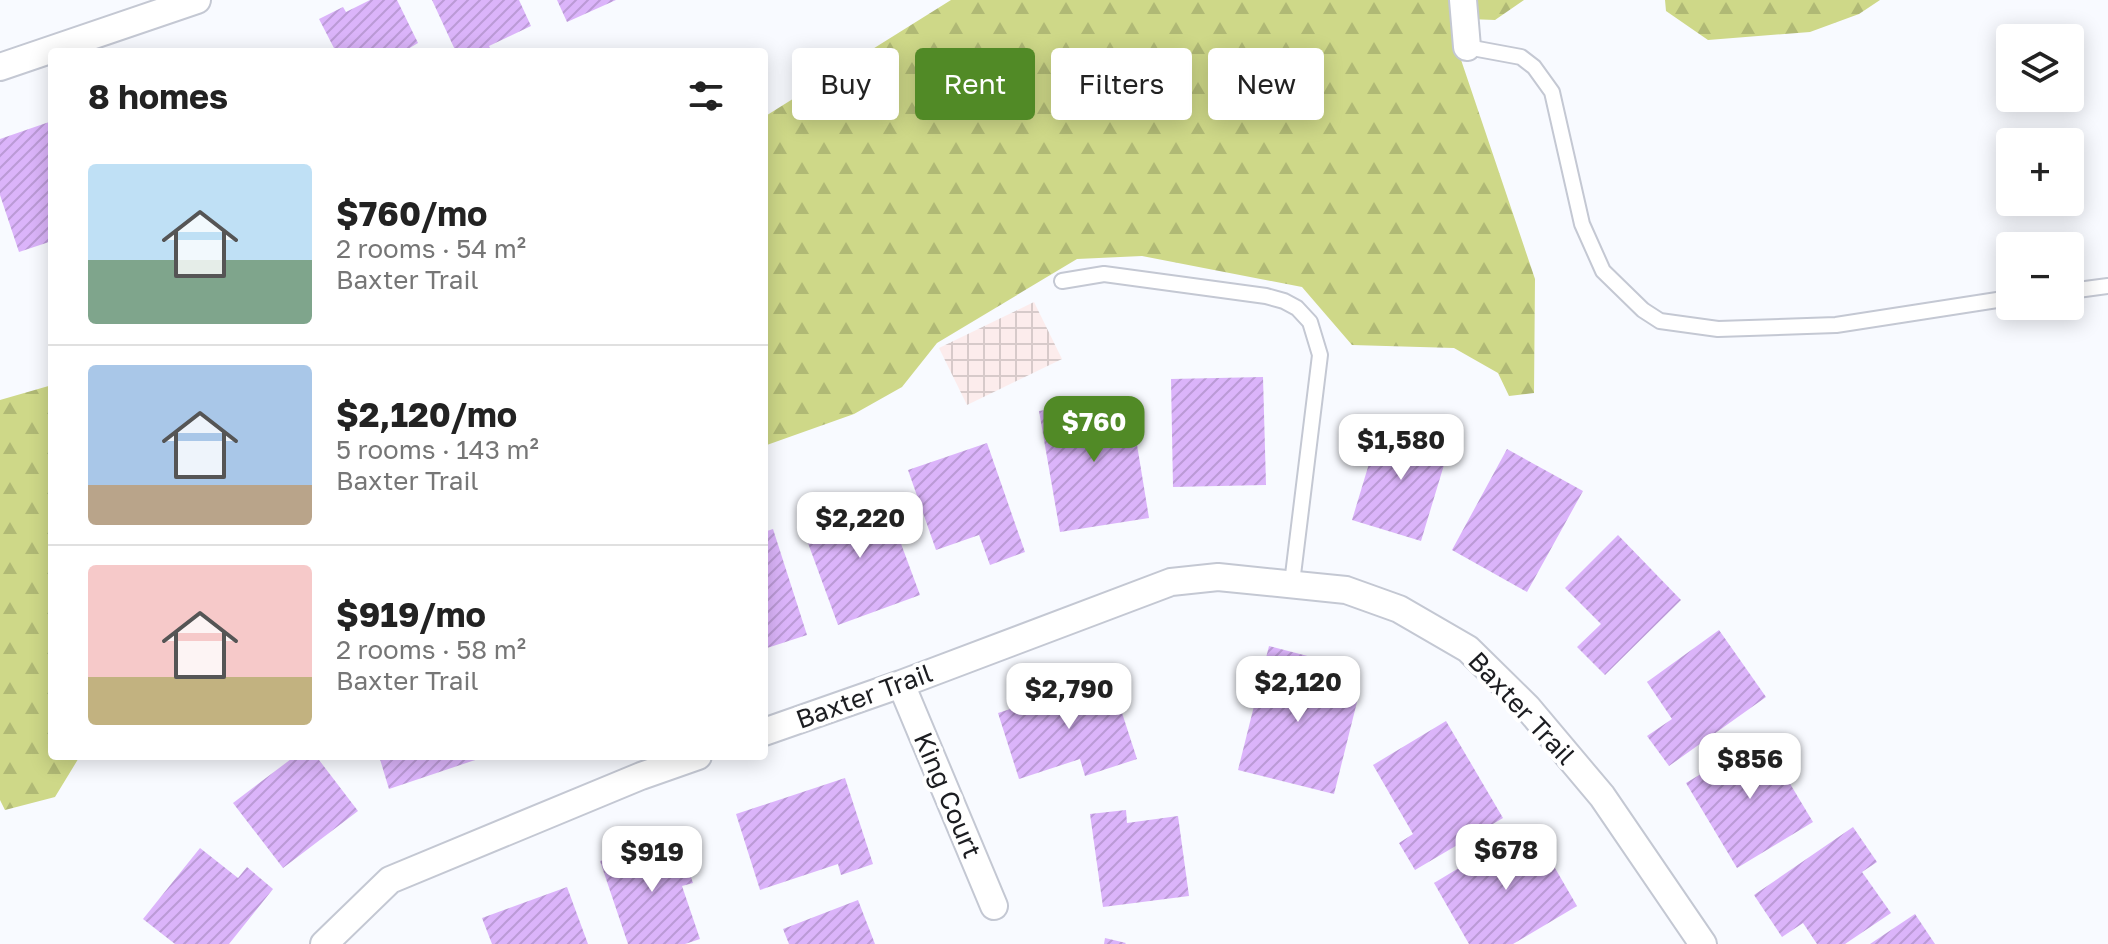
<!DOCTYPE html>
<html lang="en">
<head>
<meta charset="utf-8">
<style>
  :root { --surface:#fff; --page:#f2f2f2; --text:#222; --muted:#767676; --line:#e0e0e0; --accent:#518a26 }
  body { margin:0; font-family:"Golos Text",sans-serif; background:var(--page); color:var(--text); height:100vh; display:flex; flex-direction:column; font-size:30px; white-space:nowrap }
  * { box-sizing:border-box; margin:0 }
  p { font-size:26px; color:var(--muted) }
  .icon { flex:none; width:44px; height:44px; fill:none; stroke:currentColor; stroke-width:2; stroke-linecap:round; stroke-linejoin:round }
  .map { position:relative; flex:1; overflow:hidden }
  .panel { position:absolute; left:48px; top:48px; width:720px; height:712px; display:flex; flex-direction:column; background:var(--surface); border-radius:8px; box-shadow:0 4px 20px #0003 }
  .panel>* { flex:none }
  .banner { position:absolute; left:792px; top:48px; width:760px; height:72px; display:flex; gap:16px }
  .buttons { position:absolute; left:1996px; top:24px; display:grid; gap:16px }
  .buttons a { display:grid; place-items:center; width:88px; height:88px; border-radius:8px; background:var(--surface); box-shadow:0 4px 20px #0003; font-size:40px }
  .price { position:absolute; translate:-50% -68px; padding:0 18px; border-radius:16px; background:#fff; color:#222; font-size:26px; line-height:52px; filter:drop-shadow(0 2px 4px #0008) }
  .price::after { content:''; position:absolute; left:50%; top:48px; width:24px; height:18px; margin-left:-12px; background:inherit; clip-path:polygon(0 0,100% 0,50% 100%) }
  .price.selected { background:var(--accent); color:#fff }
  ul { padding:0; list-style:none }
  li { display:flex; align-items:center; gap:24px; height:200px; padding:0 40px }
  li+li { border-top:2px solid var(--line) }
  li span { display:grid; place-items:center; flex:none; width:224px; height:160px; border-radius:8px; color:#555 }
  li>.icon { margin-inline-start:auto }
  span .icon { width:96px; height:96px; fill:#fffc; stroke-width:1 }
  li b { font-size:34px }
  h2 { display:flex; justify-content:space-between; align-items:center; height:96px; padding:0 40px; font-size:34px }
  .chip { padding:0 28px; border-radius:8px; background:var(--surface); box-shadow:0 4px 20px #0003; font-size:28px; line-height:72px }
  .chip.selected { background:var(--accent); color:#fff }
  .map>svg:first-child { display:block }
  .industrial { fill:url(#industrial-grid) }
  .forest { fill:url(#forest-firs) }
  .building { fill:url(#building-hatch) }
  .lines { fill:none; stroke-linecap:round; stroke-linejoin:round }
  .service-casing { stroke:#c4c8d3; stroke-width:18 }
  .minor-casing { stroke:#c4c8d3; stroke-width:30 }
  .service { stroke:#fff; stroke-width:14 }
  .minor { stroke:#fff; stroke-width:26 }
  .labels { text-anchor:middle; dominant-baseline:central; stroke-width:8; stroke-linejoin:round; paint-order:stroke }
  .street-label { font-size:26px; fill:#1c1d21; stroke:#fff }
</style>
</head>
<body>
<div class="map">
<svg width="2108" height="944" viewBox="0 0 2108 944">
  <defs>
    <pattern id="industrial-grid" width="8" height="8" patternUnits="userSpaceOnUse" patternTransform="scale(2)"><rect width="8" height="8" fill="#fcecec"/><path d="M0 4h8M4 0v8" fill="none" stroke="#d7caca"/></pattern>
    <pattern id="forest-firs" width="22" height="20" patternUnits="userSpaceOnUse" patternTransform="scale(2)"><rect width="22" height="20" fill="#ced888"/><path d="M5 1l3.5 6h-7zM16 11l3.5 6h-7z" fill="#b0b975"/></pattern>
    <pattern id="building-hatch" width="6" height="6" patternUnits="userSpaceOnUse" patternTransform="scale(2)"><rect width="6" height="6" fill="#dbb4fa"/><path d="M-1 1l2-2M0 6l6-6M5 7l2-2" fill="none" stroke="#bb9ad6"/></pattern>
  </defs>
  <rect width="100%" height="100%" fill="#f8faff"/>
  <path class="industrial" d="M1034,302L1062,359L967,405L939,348Z"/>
  <path class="forest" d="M951,0H1524L1495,20L1469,19L1455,42L1535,279L1534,393L1509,396L1498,373L1454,348L1352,345L1302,287L1142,256L1077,259L937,343L902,387L854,414L764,446V117Z
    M1665,0H1880L1859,14L1810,32L1708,40L1666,11Z
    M52,385V756H80L55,797L5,810L0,800V400Z"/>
  <path class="building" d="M370,0H397L418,43L403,52H336L319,19L343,7L346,12Z
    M432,0H519L531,26L489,46L492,52H456Z
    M557,0H616L567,22Z
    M52,121V241L19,252L0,195V139Z
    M1263,377L1266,485L1173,487L1171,379Z
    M1129,396L1149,518L1060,532L1039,411Z
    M1381,424L1450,445L1421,541L1352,520Z
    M987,443L1025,552L990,565L979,535L936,550L908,470Z
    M1507,449L1583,491L1527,592L1452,550Z
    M883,495L920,595L838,625L801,524Z
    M773,529L807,635L764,649V532Z
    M1618,535L1681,600L1605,675L1577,647L1601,624L1565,588Z
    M1719,630L1766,697L1669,766L1647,736L1672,719L1647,682Z
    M1269,646L1319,659L1314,678L1360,690L1334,794L1238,770Z
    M1110,676L1137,759L1085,776L1080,759L1019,779L998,713Z
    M1446,721L1503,818L1415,870L1399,843L1413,834L1373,765Z
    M1769,733L1784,757L1777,762L1813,822L1737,868L1686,783Z
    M295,756H316L358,811L283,868L233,803Z
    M379,756H484V757L389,789Z
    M845,778L873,864L841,875L838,864L760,890L736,814Z
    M1126,810L1127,823L1178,816L1189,896L1103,907L1090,814Z
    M1530,825L1577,906L1513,944H1469L1434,883Z
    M1853,827L1877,862L1862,872L1891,913L1845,944H1817L1803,923L1782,937L1754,895Z
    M677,836L693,883L682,886L700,939L685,944H628L600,861Z
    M200,848L238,878L247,867L273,889L229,944H175L143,919Z
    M567,887L588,944H492L482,918Z
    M858,900L875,944H789L783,929Z
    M1915,914L1935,944H1870Z
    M1105,938L1126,943L1125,944H1104Z"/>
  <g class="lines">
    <g class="service-casing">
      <path id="service" d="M1467,47L1521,57L1534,67L1552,92L1582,224L1603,271L1643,310L1660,321L1718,329L1836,325L2010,298
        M1062,281L1104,274L1266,296L1284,301L1297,308L1310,322L1320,355L1292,583
        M2070,291L2108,286"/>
    </g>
    <g class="minor-casing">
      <path id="minor" d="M1463,0L1467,47
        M0,67L197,0
        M901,684L994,906
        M764,732L901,684L1171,582L1218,577L1346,590L1399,609L1468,649L1527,707L1602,796L1703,944
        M324,944L390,880L641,776L698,756"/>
    </g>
    <use href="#service" class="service"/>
    <use href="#minor" class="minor"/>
  </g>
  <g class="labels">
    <g class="street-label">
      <text transform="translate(864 696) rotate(-20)">Baxter Trail</text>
      <text transform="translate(1522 708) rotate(47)">Baxter Trail</text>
      <text transform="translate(948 795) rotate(67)">King Court</text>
    </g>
  </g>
</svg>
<div class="buttons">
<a><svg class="icon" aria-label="layers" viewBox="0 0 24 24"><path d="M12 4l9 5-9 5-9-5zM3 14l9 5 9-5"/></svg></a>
<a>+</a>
<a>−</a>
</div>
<b class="price selected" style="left:1094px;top:464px">$760</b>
<b class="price" style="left:1401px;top:482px">$1,580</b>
<b class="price" style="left:860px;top:560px">$2,220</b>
<b class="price" style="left:1298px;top:724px">$2,120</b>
<b class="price" style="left:1069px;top:731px">$2,790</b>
<b class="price" style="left:1750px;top:801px">$856</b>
<b class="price" style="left:1506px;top:892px">$678</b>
<b class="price" style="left:652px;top:894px">$919</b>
<div class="banner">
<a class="chip">Buy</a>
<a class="chip selected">Rent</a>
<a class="chip">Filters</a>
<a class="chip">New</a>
</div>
<section class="panel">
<h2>8 homes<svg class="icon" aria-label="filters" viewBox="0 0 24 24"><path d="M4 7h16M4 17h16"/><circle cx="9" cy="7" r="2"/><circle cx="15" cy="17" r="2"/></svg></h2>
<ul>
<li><span style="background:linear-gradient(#bfe0f5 60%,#7fa58c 0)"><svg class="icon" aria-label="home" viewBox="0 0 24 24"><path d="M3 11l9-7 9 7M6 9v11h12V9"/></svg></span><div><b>$760/mo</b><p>2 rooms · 54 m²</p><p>Baxter Trail</p></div></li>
<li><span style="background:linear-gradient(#a9c7e8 75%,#b9a48a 0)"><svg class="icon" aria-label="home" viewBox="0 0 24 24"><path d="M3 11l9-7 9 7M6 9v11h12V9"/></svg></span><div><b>$2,120/mo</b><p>5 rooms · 143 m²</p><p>Baxter Trail</p></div></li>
<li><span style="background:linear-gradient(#f6c9c9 70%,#c2b280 0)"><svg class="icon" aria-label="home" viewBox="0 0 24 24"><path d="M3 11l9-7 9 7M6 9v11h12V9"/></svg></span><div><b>$919/mo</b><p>2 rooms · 58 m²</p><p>Baxter Trail</p></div></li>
</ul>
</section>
</div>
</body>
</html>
